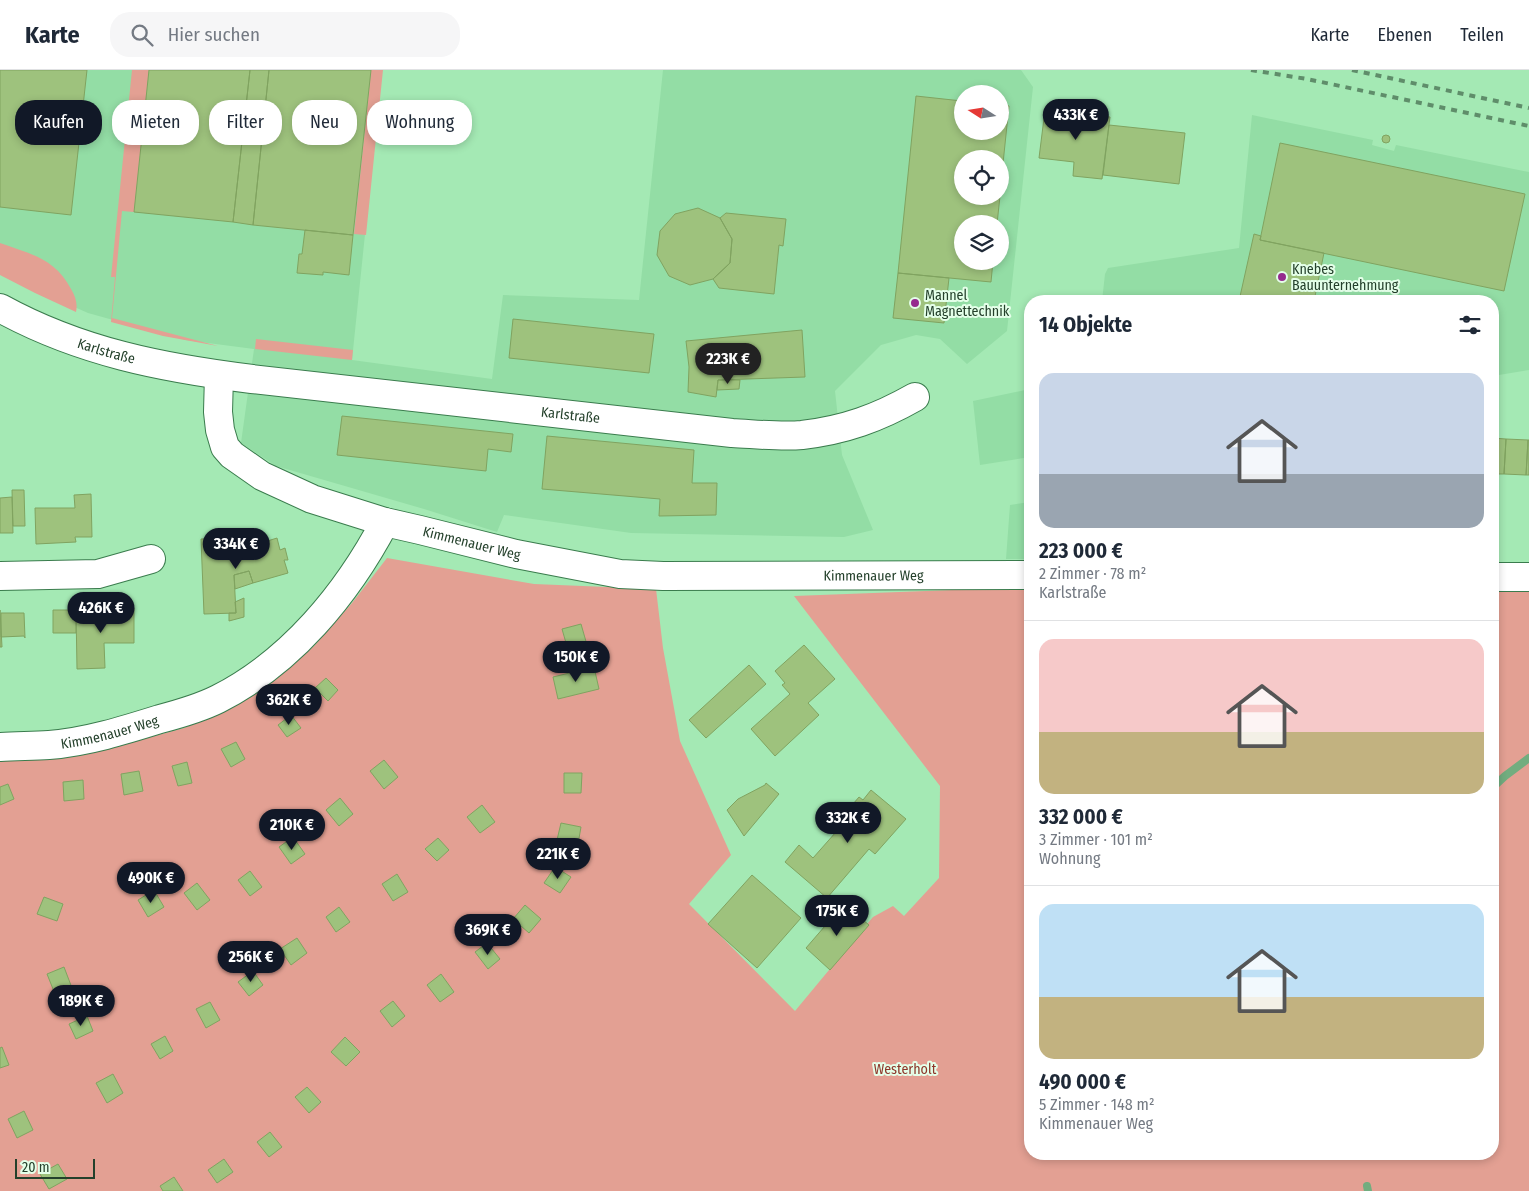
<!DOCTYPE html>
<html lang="de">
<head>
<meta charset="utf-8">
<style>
  :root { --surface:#fff; --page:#f6f6f7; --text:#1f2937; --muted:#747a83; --line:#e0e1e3; --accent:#111827 }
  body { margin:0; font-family:"Fira Sans Condensed",sans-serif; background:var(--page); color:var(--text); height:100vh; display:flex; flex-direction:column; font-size:19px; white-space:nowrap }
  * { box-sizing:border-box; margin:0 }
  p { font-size:16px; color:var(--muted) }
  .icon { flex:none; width:28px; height:28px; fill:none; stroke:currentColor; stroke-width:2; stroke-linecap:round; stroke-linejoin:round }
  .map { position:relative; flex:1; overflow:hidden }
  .panel { position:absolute; left:1024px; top:225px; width:475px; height:865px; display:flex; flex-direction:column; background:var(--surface); border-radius:20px; box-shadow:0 2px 8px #0003 }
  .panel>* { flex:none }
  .guide { position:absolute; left:15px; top:30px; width:475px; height:45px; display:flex; gap:10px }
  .needle { width:32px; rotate:282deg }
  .controls { position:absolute; left:954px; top:15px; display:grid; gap:10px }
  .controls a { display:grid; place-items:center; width:55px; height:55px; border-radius:50%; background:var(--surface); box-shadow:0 2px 8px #0003; font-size:25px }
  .scale { position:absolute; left:15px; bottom:12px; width:80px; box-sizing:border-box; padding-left:5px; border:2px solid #24402b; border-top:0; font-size:14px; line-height:18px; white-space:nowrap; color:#24402b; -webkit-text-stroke:4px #e4ffe9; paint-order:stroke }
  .price { position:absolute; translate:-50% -42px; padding:0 11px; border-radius:18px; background:var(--accent); color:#fff; font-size:16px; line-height:32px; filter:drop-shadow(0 1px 2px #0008) }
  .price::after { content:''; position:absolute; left:50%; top:30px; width:15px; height:11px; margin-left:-8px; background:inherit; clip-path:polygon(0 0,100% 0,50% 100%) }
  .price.current { background:#222; color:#fff }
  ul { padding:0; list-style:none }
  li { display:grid; align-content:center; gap:10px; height:265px; padding:0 15px }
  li+li { border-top:1px solid var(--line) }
  li span { display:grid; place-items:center; height:155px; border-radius:15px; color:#555 }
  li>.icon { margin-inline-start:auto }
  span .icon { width:90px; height:90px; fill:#fffc; stroke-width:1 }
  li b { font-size:21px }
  h2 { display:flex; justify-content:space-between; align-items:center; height:60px; padding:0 15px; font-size:21px }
  .pill { padding:0 18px; border-radius:20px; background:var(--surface); box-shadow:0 2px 8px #0003; font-size:18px; line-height:45px }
  .pill.current { background:var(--accent); color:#fff }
  header { display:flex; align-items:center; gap:30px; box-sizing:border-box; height:70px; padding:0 25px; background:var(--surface); border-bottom:1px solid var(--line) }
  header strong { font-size:24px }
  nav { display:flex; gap:28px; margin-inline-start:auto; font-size:18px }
  .search { width:350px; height:45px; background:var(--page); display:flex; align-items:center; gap:12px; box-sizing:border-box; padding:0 18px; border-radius:20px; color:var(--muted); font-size:19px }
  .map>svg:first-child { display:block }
  .built { fill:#93dda5; fill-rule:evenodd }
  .green { fill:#e3a093 }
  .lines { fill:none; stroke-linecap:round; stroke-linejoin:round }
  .stream { stroke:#72ad7f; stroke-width:8 }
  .building { fill:#9ec27d; stroke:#80a360 }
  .minor-casing { stroke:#3a7c4d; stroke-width:30 }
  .minor { stroke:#fff; stroke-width:28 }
  .rail { stroke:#5f8d6a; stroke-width:4; stroke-dasharray:6 6; stroke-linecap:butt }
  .poi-dot { fill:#952b8e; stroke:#e4ffe9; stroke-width:2 }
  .labels { text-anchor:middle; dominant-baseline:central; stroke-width:4; stroke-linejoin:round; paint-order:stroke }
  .poi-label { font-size:14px; fill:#24402b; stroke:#e4ffe9; text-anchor:start }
  .street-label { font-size:14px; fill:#24402b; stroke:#e4ffe9 }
  .park-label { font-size:14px; fill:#8c3629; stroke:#e4ffe9 }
</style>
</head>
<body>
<header>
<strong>Karte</strong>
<div class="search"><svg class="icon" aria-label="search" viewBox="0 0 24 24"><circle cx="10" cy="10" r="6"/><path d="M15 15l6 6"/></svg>Hier suchen</div>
<nav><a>Karte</a><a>Ebenen</a><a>Teilen</a></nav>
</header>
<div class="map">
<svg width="1529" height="1121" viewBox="0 0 1529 1121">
  <rect width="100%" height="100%" fill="#a4e9b4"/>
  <path class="built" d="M0,0H382L352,290L492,309L503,225L639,230L663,0H1021L1033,17L1007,261L967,294L940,269L916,265L881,275L835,321L842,385L873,460L844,467L631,463L504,445L497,462L424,439L276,396L241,373L254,279L185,270L88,243L0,204ZM962,24H1000V61H962ZM962,89H1000V126H962ZM962,154H1000V191H962Z
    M1252,45L1373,70L1372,75L1394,81L1396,75L1529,102V300L1493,306L1492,231H1102L1105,204L1108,198L1239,178Z
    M1030,319V387L980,395L973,331Z
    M1030,432V489H1006L1010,435Z"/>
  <path class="green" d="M132,0H149L134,142L122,141L112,248L218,276L163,266L111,252L115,207H111Z
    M371,0H383L366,165L354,164Z
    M0,173C30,184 55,188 71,219C75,226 78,233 76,242L35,223L0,205Z
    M256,269L353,280L352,290L255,279Z
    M387,488L534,514L656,519L663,578L680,671L731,785L689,834L795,941L873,847L893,836L904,846L939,808L940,716L794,526L1030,517V1084H1492L1493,514L1529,515V1121H0V686L128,673L184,658L257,623L314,576L352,533Z"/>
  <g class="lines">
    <path class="stream" d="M1492,718L1505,706L1529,688
      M1367,1116L1368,1121"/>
  </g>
  <path class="building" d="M0,0H87L71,145L0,137Z
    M149,0H250L233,152L134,142Z
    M250,0H269L253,155L233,152Z
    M269,0H371L353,165L253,155Z
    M916,26L962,31V61H1000V35L1009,36L1000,122V89H962V126H1000L997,154H962V191H993L991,212L898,203Z
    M1045,40L1110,47L1102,109L1073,106L1074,92L1039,88Z
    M1109,55L1185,63L1179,114L1103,105Z
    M1382 69a4 4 0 1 1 8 0a4 4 0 1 1-8 0Z
    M1280,73L1525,124L1504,221L1260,170Z
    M698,138L720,148L732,169L730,193L713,209L690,215L669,206L657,185L660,161L675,144Z
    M726,143L786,149L783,176L779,175L774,224L719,218L713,209L730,193L732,169L720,148Z
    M305,160L353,165L349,205L323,202V205L297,203L299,184H302Z
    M1254,164L1261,166L1260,170L1324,183L1314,231H1239Z
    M898,203L949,208L944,253L893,248Z
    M513,249L654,264L649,303L509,288Z
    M802,260L805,307L718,310L716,327L688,322L689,297L686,271Z
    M718,310H740L739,319L717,320Z
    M342,346L513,364L511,382L488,379L486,401L337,385Z
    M547,366L694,380L692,413H717L716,445L659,446L660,429L542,419Z
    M1492,368L1506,369L1504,404H1492Z
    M1506,369L1528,370L1526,405L1504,404Z
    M1528,370H1529V405H1526Z
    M12,420H24L25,456H13Z
    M91,424L92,467H75L76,472L36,474L35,438H75L74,425Z
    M12,427L13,463H0V428Z
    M233,468V485L244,482L242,479L277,468L280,480L285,478L288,490H284L288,503L253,513L249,501L234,505L236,543L204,544L201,469Z
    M249,501L253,513L235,519L234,505Z
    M244,528V547L229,551V543H236L235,532Z
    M134,538V573H104L105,598L77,599L76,540Z
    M0,540L2,577H0Z
    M53,540H76V563H53Z
    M24,543L25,568L24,566L1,567V543Z
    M581,554L587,575L568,580L562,559Z
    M804,575L835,609L808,633L819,645L775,686L751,659L790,624L782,615L785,613L775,601Z
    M749,595L766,614L706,668L689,650Z
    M594,597L599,619L558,629L553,607Z
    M326,608L338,620L328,631L315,618Z
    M291,645L301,658L287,667L278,655Z
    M236,672L245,689L231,697L221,679Z
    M384,690L398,707L384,719L370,701Z
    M187,692L192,713L178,716L172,696Z
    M139,701L143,721L124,725L121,704Z
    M564,703H582L581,723H564Z
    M83,710L84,729L64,731L63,712Z
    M766,713L779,724L744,766L727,740L738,729L765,715Z
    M8,714L14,729L0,735V717Z
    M871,720L906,749L875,784L869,779L827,828L785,792L799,775L813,788L851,745L847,741L859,727L863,730Z
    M340,728L353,744L339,756L326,740Z
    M482,735L495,752L480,763L467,747Z
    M561,753L581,757L578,774L557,770Z
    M293,767L305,784L291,794L279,777Z
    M438,768L449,780L437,791L425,779Z
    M555,797L571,807L560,823L544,813Z
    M250,801L262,817L250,826L238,810Z
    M397,804L408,822L393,831L382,814Z
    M752,805L801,848L757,898L708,854Z
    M197,813L210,830L197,840L184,823Z
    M154,820L164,837L148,847L138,830Z
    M44,827L63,834L57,851L37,844Z
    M844,834L869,855L830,900L806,878Z
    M525,835L541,849L529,863L513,849Z
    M339,837L350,852L336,862L326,847Z
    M297,868L307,883L291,895L280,879Z
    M487,873L500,889L488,899L475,882Z
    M64,897L72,918L55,924L47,904Z
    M253,901L263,915L249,926L238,912Z
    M441,904L454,922L440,932L427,915Z
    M393,931L405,946L392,957L380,941Z
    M210,932L220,950L206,958L196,939Z
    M87,946L93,961L76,969L69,954Z
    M165,966L173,981L160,989L151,974Z
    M345,967L360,982L346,996L331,982Z
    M2,977L9,995L0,998V978Z
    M113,1004L123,1023L107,1033L96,1013Z
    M307,1017L321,1032L309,1043L295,1027Z
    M24,1041L33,1060L17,1068L8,1049Z
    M270,1062L282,1077L269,1087L257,1072Z
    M224,1089L233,1102L217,1113L208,1100Z
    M58,1094L67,1109L49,1119L40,1104Z
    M174,1107L183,1121H163L160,1116Z"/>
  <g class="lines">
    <g class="minor-casing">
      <g id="minor">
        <path id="s1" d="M0,238C80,282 163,298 252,309L732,363C754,364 780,367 802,365C845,360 878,348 915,327"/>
        <path id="s2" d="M219,305L218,342L220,360L225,377L232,385L262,406L312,429L385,452L420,460L516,484L620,504L663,506L1030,505"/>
        <path d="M0,506L98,504L151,489"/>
        <path d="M1492,507H1529"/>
        <path id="s3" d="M0,677C16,676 33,676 49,675C87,672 125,660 160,649C179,644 200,638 218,629C291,592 347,524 385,452"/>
      </g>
    </g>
    <use href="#minor" class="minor"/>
    <path class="rail" d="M1251,0L1307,9L1529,56
      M1352,0L1529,38"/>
  </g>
  <g class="poi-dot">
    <circle cx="1282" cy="207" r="5"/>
    <circle cx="915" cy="233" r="5"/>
  </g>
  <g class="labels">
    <g class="poi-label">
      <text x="1292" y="199">Knebes<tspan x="1292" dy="16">Bauunternehmung</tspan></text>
      <text x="925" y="225">Mannel<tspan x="925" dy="16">Magnettechnik</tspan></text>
    </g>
    <g class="street-label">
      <text stroke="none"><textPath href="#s1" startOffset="115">Karlstraße</textPath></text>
      <text stroke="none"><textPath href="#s1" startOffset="584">Karlstraße</textPath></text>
      <text stroke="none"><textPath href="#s2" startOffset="341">Kimmenauer Weg</textPath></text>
      <text stroke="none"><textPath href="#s2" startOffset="746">Kimmenauer Weg</textPath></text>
      <text stroke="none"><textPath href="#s3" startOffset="111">Kimmenauer Weg</textPath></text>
    </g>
    <g class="park-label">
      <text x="905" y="999">Westerholt</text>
    </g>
  </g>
</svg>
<div class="controls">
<a><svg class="needle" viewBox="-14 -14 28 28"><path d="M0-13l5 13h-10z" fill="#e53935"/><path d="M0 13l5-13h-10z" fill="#747a83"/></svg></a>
<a><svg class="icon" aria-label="locate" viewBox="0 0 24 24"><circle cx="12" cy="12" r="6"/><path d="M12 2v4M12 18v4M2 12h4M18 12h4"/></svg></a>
<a><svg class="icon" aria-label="layers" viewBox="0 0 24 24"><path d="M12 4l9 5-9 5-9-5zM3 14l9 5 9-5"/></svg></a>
</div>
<div class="scale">20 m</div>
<b class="price" style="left:1076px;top:71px">433K €</b>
<b class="price current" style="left:728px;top:315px">223K €</b>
<b class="price" style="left:236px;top:500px">334K €</b>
<b class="price" style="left:101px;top:564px">426K €</b>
<b class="price" style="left:576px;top:613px">150K €</b>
<b class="price" style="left:289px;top:656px">362K €</b>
<b class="price" style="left:848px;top:774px">332K €</b>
<b class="price" style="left:292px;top:781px">210K €</b>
<b class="price" style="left:558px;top:810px">221K €</b>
<b class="price" style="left:151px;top:834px">490K €</b>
<b class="price" style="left:837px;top:867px">175K €</b>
<b class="price" style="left:488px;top:886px">369K €</b>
<b class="price" style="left:251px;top:913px">256K €</b>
<b class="price" style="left:81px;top:957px">189K €</b>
<div class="guide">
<a class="pill current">Kaufen</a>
<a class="pill">Mieten</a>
<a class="pill">Filter</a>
<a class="pill">Neu</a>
<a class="pill">Wohnung</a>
</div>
<section class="panel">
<h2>14 Objekte<svg class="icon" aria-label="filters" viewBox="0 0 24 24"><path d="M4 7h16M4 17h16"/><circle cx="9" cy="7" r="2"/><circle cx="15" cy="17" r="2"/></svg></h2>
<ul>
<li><span style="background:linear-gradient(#c9d6e8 65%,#9aa5b1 0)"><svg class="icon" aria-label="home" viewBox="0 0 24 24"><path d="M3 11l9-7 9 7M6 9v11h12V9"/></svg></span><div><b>223 000 €</b><p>2 Zimmer · 78 m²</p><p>Karlstraße</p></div></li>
<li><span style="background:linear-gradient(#f6c9c9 60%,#c2b280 0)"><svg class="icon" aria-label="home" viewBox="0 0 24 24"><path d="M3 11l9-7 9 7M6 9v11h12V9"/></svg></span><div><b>332 000 €</b><p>3 Zimmer · 101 m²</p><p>Wohnung</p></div></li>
<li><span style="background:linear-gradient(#bfe0f5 60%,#c2b280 0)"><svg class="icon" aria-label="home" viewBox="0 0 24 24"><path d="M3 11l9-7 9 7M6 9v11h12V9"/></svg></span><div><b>490 000 €</b><p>5 Zimmer · 148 m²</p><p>Kimmenauer Weg</p></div></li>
</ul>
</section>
</div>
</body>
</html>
